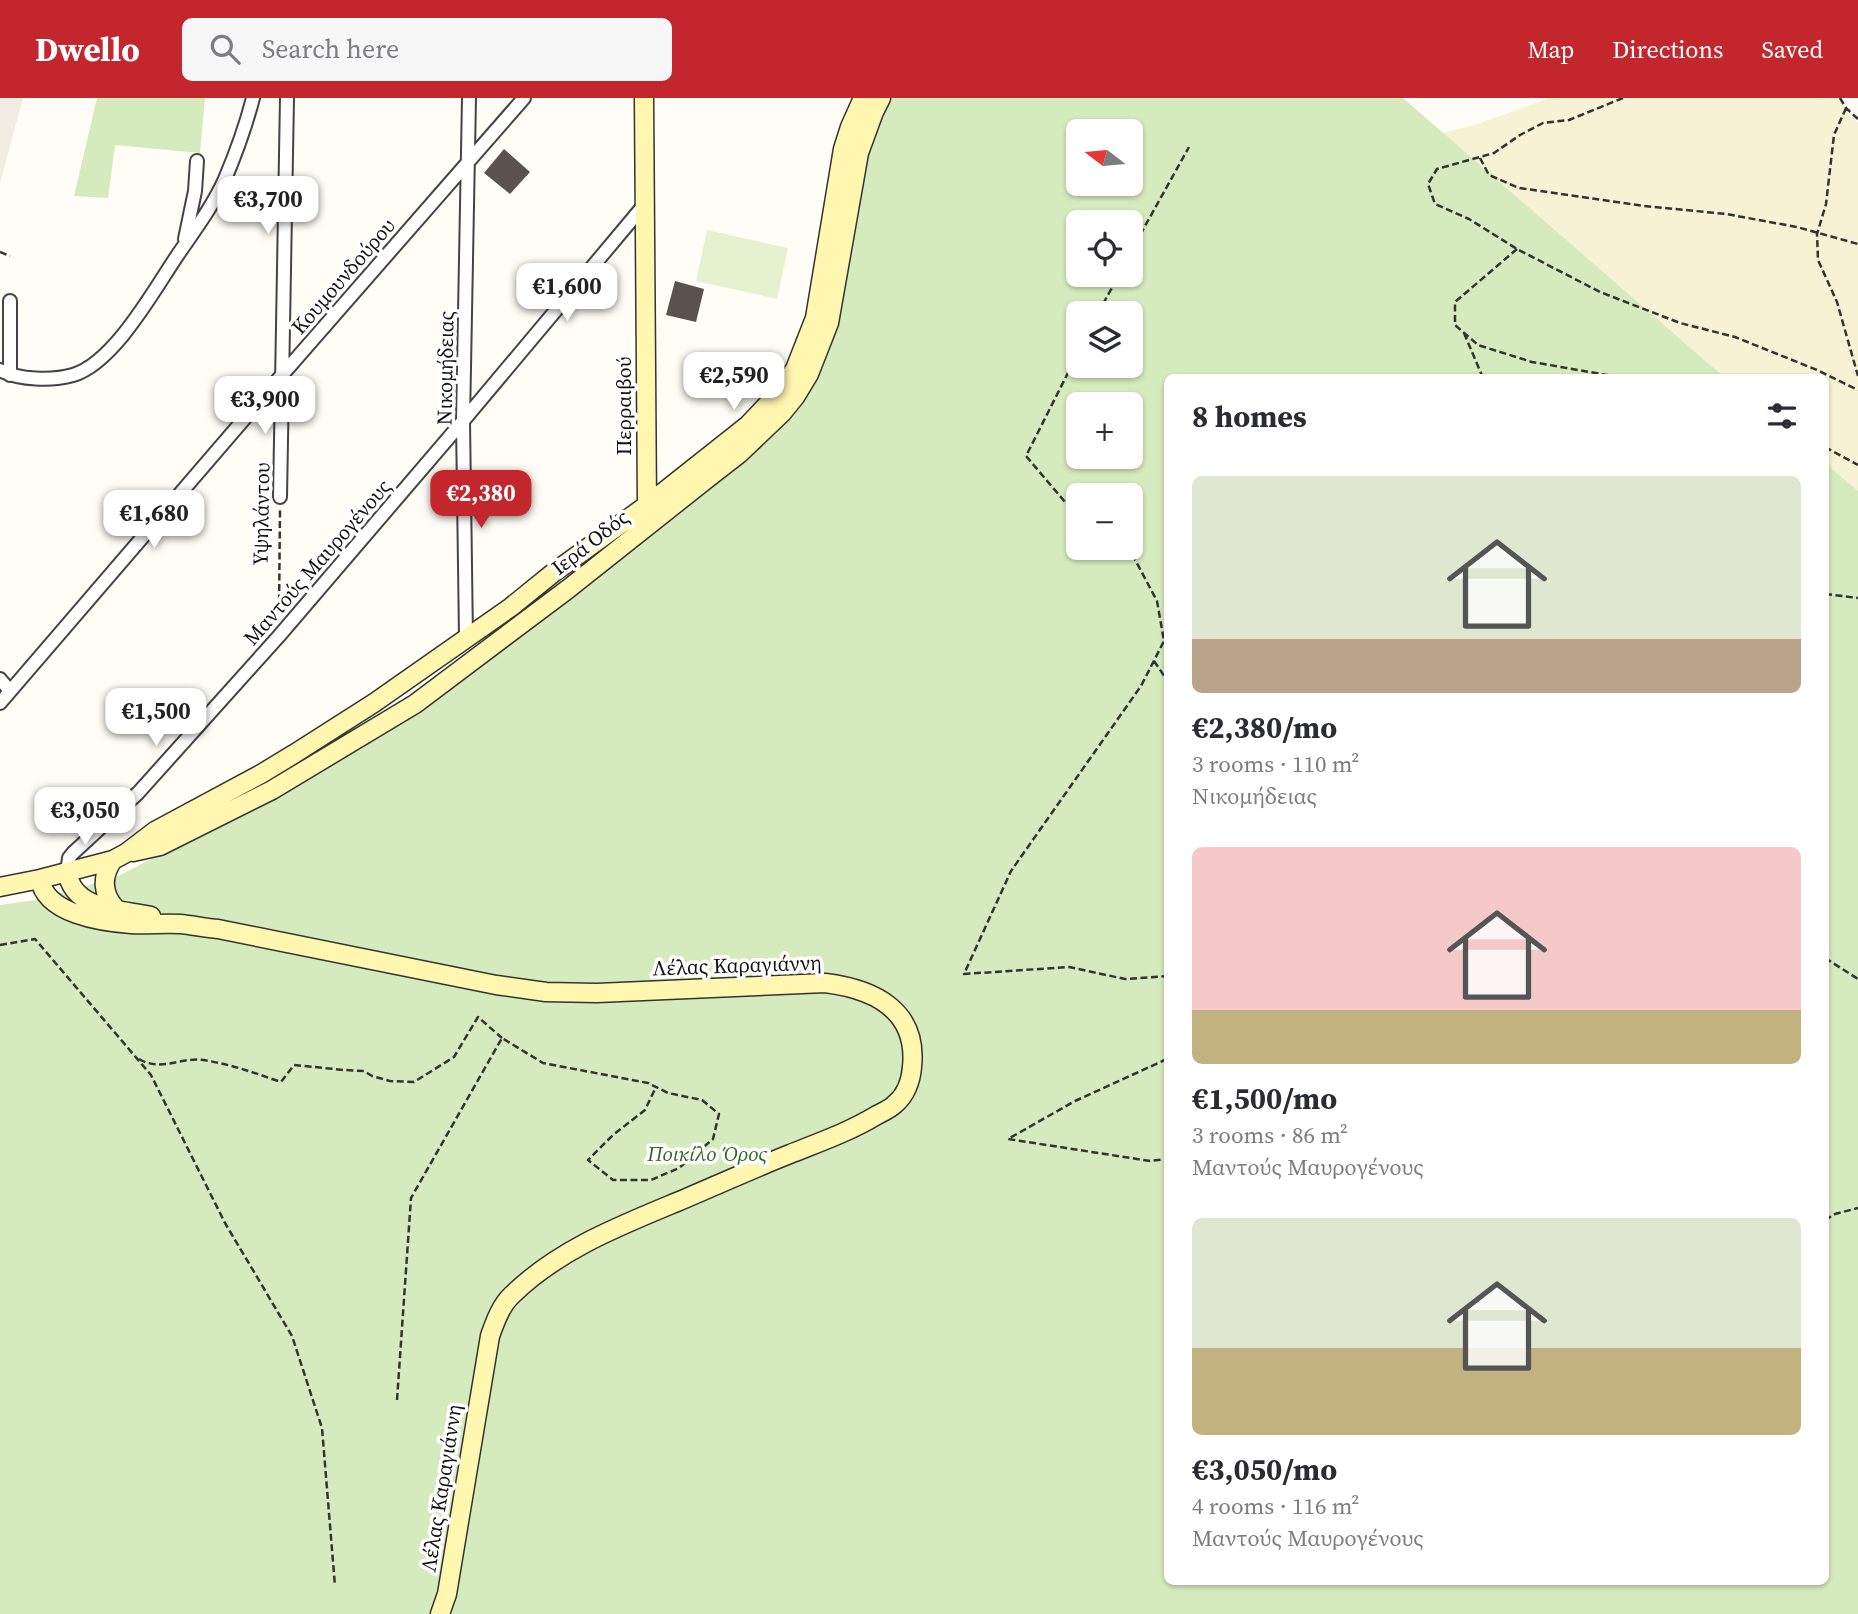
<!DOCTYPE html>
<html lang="en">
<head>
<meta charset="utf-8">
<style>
  :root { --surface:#fff; --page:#f7f7f7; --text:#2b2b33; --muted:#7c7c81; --accent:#c4262e }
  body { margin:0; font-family:"Source Serif 4",serif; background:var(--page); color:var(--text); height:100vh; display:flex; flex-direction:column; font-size:26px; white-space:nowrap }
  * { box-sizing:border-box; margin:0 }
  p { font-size:23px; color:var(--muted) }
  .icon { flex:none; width:38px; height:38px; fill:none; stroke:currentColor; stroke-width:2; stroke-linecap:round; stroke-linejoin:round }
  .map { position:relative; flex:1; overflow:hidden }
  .sheet { position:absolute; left:1164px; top:276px; width:665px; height:1211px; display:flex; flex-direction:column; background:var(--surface); border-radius:10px; box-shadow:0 2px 5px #0004 }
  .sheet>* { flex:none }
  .needle { width:46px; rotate:286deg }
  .controls { position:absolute; left:1066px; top:21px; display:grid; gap:14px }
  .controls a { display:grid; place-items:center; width:77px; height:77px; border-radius:10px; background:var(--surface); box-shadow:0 2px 5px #0004; font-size:35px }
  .price { position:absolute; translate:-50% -60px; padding:0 16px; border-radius:14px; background:#fff; color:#222; font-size:23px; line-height:46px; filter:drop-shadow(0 2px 4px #0008) }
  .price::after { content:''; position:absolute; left:50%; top:42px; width:21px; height:16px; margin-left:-10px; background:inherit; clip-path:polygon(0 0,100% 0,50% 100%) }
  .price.active { background:var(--accent); color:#fff }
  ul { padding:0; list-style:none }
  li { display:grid; align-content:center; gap:14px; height:371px; padding:0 28px }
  li span { display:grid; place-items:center; height:217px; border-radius:10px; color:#555 }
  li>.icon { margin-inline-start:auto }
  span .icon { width:126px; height:126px; fill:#fffc; stroke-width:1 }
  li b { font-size:30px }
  h2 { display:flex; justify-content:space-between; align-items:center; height:84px; padding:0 28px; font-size:30px }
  header { display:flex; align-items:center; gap:42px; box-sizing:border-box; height:98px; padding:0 35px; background:var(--accent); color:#fff }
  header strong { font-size:33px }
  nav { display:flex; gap:38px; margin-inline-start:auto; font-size:24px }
  .search { width:490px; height:63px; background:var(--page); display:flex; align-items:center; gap:18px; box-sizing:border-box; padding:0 24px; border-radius:10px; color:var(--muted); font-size:26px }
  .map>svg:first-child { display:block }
  .farmland { fill:#f6f3d4 }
  .green { fill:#d5ebbd; fill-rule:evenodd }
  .pitch { fill:#e6f2cf }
  .plaza { fill:#f1ede2 }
  .building { fill:#5a524d }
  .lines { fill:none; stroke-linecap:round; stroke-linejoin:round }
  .street-casing { stroke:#444; stroke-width:16 }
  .secondary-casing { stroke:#333; stroke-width:21 }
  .path { stroke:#333; stroke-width:2.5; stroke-dasharray:7 3.5; stroke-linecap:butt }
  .street { stroke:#fff; stroke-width:12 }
  .secondary { stroke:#fff6b0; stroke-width:18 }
  .labels { text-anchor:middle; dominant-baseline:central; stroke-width:7; stroke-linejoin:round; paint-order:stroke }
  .street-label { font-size:21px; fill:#111; stroke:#fff }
  .park-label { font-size:21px; font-style:italic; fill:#2f6b1f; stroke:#fff }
</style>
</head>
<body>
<header>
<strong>Dwello</strong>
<div class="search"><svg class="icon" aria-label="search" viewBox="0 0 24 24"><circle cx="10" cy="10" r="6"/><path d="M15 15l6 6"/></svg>Search here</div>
<nav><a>Map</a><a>Directions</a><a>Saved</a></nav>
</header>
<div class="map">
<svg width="1858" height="1516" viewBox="0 0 1858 1516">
  <rect width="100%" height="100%" fill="#fffdf5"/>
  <path class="farmland" d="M1549,0H1839L1858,25V437L1825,401V280H1472L1367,55L1481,25Z"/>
  <path class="green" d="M97,0H205L200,55L115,47L108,100L74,98Z
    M890,0H1403L1725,280H1167V1484H1825V365L1858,393V1516H0V807L35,802L114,780L279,696L760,343L865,68L879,20ZM1078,33H1130V86H1078ZM1078,124H1130V177H1078ZM1078,215H1130V268H1078ZM1078,306H1130V359H1078ZM1078,397H1130V450H1078Z"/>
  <path class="pitch" d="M707,132L788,150L777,201L696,183Z"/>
  <path class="plaza" d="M0,0H23L0,85Z"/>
  <path class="building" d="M504,51L530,74L510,96L484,75Z
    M675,183L704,191L696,224L666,217Z"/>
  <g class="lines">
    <g class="street-casing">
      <path id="street" d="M185,141L195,93L197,63
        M0,272C19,282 52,283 73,277C114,265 154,192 177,158C194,133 213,108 225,81C236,55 246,27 253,0
        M10,277V203
        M280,399L287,0
        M466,540L463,323L469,0
        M0,581L10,593
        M0,605L282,277L524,0
        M67,774L69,760L73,755L138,695L279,538L463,323L645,106"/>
    </g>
    <g class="secondary-casing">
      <path id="secondary" d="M644,0L647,407
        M133,754L160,748L272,692L415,606L568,491L708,380L739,356L782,315L795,299L809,276L829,225L859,55L874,14L881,0
        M113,762C101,779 102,796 116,811
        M67,774C74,813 120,811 151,818
        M40,781C45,816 102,824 131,826C147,827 164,825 180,826C192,827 205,830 218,831L496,887L546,894L597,895L825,885C874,891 918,912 912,969C911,982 906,997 895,1006C890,1011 883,1014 877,1017C849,1034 820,1044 790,1056C752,1071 715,1088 677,1104C619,1128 558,1152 512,1197C501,1207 495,1224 490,1238L447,1496L440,1516
        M0,789L40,781L113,762L126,755L155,733L261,676L294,656L374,605L511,509L553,475L647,407L748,327L782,291L795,271L815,220L843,51L850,29L863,0"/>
    </g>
    <path class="path" d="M1623,0L1569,22L1543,25L1520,37L1494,55L1437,71L1428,86L1435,106L1469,121L1517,151L1600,194L1680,225L1735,239L1817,272L1858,292
      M1840,0L1846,10L1858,21
      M1846,10L1834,37L1826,106L1817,136L1818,162L1837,204L1858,278
      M1480,60L1489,77L1519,90L1644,108L1726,116L1797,129L1858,146
      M1517,151L1455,204V227L1478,247L1532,264L1624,280
      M0,154L10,158
      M1130,155L1189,49
      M1098,215L1119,177
      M1464,235L1483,280
      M1078,255L1026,358L1071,411L1078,416
      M1825,349L1858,367
      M1124,450L1131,454L1157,503L1164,543L1141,588L1011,773L964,876L1069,869L1125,881L1167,878
      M1825,496L1858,500
      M279,514L280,412
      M1154,563L1167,582
      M0,847L35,841L151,977L225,1125L292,1238L322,1330L335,1488
      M1825,860L1858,881
      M139,961C161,974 180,959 203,962C230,966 255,975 281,984L294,967L344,972L364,973L372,978L390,983L414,984L454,959L478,919L502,940
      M1167,961L1075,1003L1008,1041L1150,1063L1167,1061
      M1825,1122L1835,1116L1858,1110
      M397,1302L411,1100L502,940L543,965L648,985L668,995L702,1002L719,1016L713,1041L679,1070L651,1082H613L588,1062L613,1037L645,1012L656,989"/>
    <use href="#street" class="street"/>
    <use href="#secondary" class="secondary"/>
  </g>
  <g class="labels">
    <g class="street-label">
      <text transform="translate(343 178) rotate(-49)">Κουμουνδούρου</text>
      <text transform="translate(445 270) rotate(-89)">Νικομήδειας</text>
      <text transform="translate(623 308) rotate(-90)">Περραιβού</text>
      <text transform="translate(261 416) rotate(-89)">Υψηλάντου</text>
      <text transform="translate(590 444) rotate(-38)">Ιερά Οδός</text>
      <text transform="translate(317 464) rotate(-49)">Μαντούς Μαυρογένους</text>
      <text transform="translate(737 867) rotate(-2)">Λέλας Καραγιάννη</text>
      <text transform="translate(441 1390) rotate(-81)">Λέλας Καραγιάννη</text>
    </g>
    <g class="park-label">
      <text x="707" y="1055">Ποικίλο Όρος</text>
    </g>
  </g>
</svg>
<div class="controls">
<a><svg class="needle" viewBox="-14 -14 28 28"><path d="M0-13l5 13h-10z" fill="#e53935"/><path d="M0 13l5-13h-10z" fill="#7c7c81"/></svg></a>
<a><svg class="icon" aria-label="locate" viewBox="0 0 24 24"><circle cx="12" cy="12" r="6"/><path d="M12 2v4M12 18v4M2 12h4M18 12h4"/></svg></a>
<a><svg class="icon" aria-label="layers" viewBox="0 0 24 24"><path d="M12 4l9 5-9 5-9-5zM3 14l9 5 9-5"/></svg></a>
<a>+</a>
<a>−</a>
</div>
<b class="price" style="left:268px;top:138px">€3,700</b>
<b class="price" style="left:567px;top:225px">€1,600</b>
<b class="price" style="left:734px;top:314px">€2,590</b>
<b class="price" style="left:265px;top:338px">€3,900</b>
<b class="price active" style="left:481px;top:432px">€2,380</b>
<b class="price" style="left:154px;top:452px">€1,680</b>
<b class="price" style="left:156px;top:650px">€1,500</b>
<b class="price" style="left:85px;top:749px">€3,050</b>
<section class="sheet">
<h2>8 homes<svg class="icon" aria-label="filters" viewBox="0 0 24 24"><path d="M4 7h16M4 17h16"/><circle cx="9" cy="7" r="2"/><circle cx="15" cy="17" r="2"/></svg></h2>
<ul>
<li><span style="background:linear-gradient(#dfe7d0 75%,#b9a48a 0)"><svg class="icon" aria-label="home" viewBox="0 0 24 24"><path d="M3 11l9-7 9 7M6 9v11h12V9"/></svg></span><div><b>€2,380/mo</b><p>3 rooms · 110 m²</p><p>Νικομήδειας</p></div></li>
<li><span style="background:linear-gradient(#f6c9c9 75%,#c2b280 0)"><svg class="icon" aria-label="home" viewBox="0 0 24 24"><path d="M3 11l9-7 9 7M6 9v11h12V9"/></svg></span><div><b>€1,500/mo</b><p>3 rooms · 86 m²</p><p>Μαντούς Μαυρογένους</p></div></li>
<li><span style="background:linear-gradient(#dfe7d0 60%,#c2b280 0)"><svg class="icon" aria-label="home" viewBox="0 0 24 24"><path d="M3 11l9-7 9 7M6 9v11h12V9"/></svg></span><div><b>€3,050/mo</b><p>4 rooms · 116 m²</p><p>Μαντούς Μαυρογένους</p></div></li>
</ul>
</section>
</div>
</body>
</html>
